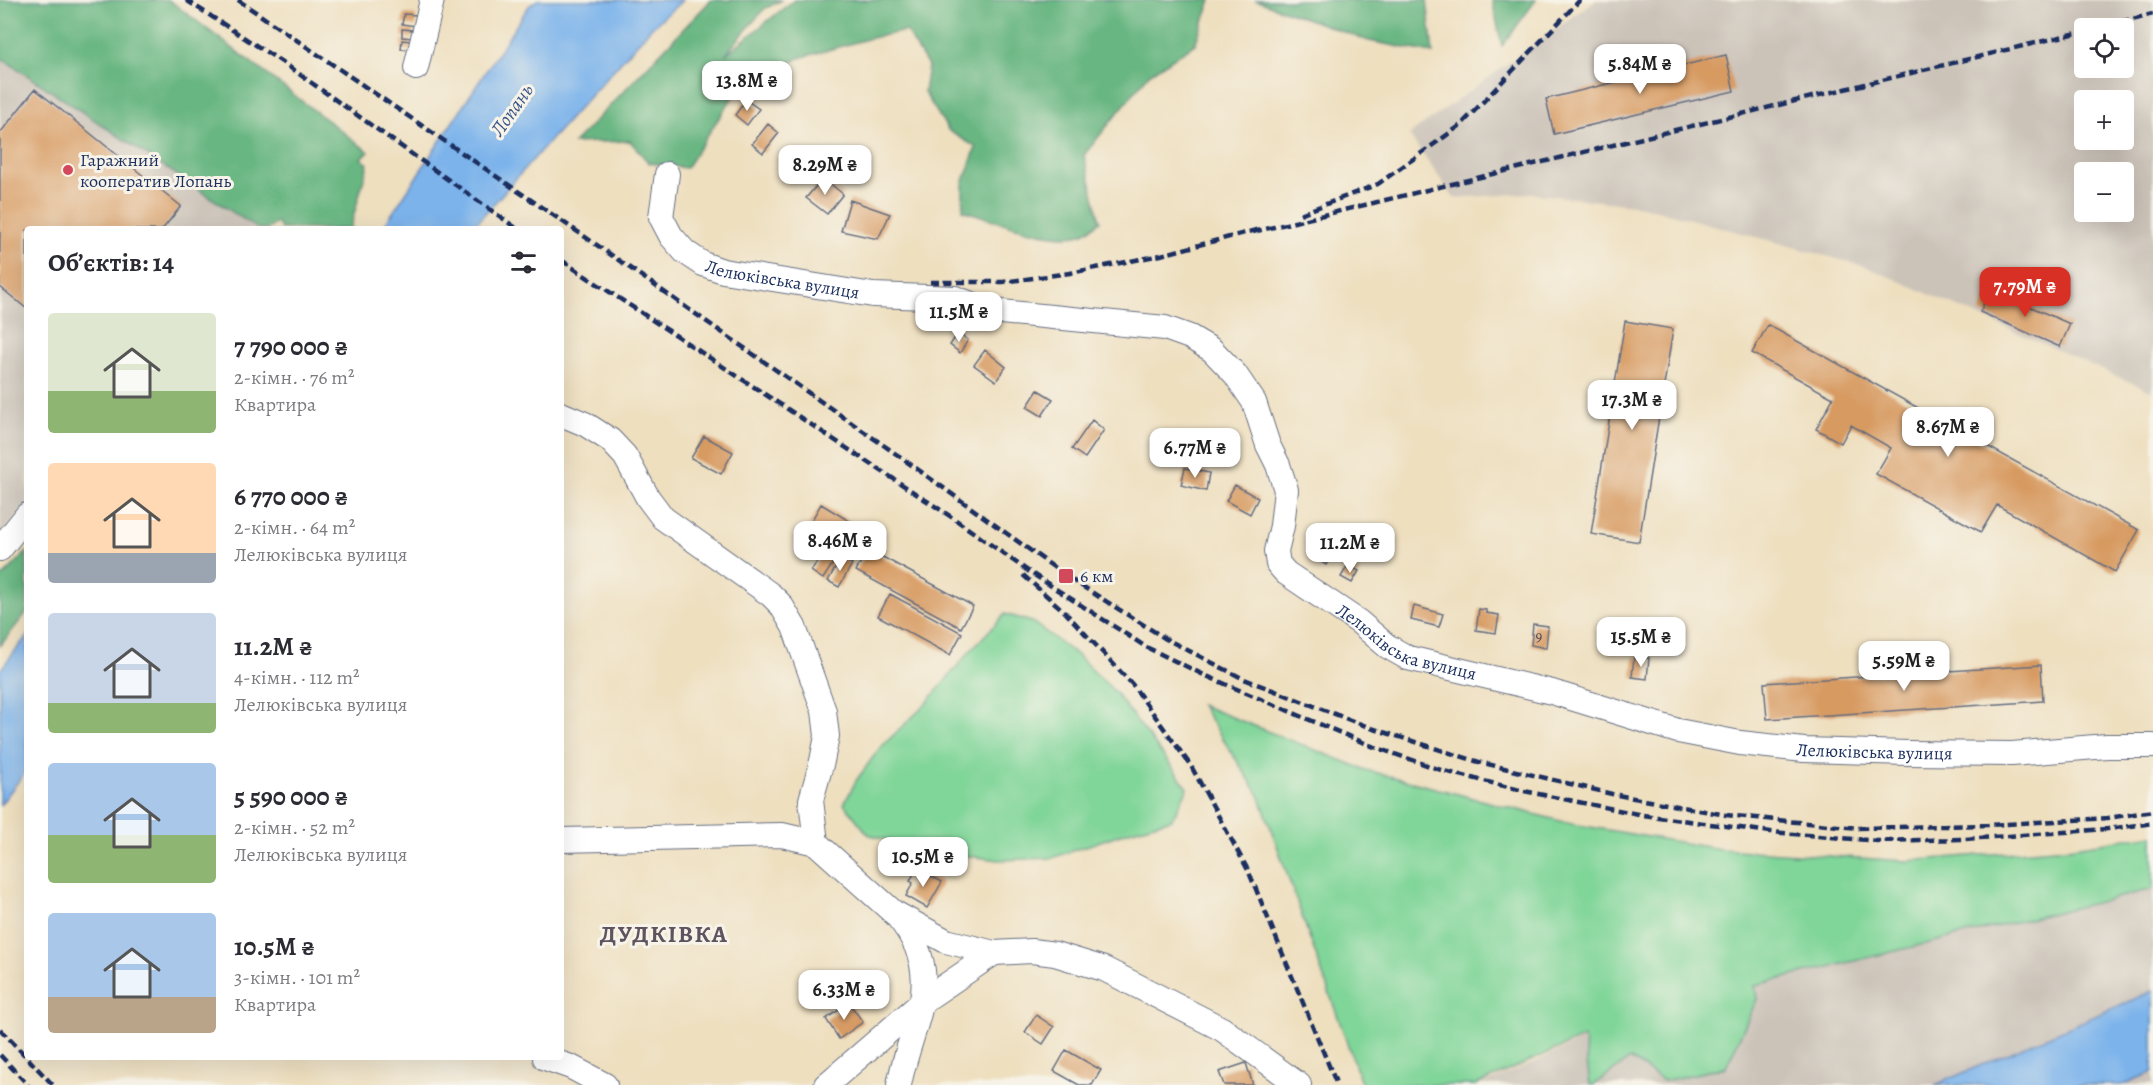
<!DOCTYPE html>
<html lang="uk">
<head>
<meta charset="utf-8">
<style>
  :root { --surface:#fff; --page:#f7f7f7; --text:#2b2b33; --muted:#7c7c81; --accent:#d93025 }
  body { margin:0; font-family:Alegreya,serif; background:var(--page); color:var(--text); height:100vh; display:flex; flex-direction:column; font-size:22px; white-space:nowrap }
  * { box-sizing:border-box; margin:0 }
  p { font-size:20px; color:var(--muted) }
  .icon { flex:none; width:33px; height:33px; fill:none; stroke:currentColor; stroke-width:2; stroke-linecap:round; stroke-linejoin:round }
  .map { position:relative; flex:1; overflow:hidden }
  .panel { position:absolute; left:24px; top:226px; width:540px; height:834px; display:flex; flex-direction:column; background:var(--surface); border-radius:6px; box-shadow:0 6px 24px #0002 }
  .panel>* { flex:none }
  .fabs { position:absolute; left:2074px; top:18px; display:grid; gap:12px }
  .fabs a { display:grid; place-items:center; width:60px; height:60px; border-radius:6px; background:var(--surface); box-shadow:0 6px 24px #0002; font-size:30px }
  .price { position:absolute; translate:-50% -51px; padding:0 14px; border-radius:12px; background:#fff; color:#222; font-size:20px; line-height:39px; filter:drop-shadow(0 2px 3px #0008) }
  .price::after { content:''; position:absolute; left:50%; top:36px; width:18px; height:14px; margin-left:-9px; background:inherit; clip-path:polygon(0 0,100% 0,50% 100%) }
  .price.selected { background:var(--accent); color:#fff }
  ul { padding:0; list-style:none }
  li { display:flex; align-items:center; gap:18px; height:150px; padding:0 24px }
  li span { display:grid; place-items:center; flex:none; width:168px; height:120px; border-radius:6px; color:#555 }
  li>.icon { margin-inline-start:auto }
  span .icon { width:72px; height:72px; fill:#fffc; stroke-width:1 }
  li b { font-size:26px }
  h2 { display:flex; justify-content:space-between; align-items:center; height:72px; padding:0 24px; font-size:26px }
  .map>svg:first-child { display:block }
  .industrial { fill:#cbc2b8; fill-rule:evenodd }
  .green { fill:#80d599; stroke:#4e827c; stroke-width:1.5 }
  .forest { fill:#68b681; stroke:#427270; stroke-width:1.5 }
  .water { fill:#7bb3eb; stroke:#4b71a4; stroke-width:1.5 }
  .building { fill:#d79a61 }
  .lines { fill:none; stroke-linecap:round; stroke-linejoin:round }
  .minor-casing { stroke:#656d80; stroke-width:26 }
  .minor { stroke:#fff; stroke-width:24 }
  .rail { stroke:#1b2f5e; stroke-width:4.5; stroke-dasharray:9 4.5; stroke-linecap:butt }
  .poi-dot { fill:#d1495b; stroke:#f7f3e8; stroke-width:2 }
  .labels { text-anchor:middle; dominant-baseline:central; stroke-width:6; stroke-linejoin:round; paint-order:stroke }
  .number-label { font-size:15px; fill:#4a4a5f }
  .poi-label { font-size:18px; fill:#1b2f5e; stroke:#f7f3e8; text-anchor:start }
  .street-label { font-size:18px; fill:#1b2f5e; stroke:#f7f3e8 }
  .water-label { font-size:20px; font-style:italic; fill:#385788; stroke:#f7f3e8 }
  .district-label { font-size:24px; font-weight:bold; letter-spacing:1.5px; fill:#5d545f; stroke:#f7f3e8 }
</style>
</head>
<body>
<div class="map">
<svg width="2153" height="1085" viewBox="0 0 2153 1085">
  <rect width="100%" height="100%" fill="#f7f3e8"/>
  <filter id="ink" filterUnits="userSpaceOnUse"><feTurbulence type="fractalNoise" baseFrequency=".0167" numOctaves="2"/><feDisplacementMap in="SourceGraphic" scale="12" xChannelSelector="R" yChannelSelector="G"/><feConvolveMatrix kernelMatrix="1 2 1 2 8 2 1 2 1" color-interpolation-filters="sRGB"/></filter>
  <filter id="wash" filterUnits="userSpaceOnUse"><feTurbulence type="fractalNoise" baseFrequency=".008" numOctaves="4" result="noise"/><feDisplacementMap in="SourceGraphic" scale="24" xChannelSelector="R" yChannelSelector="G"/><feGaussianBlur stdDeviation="1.35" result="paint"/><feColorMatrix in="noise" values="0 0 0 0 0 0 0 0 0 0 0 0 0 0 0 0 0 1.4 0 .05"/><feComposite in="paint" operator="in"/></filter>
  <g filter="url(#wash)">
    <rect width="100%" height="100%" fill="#eedfbf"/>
    <path class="industrial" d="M1596,0H2153V392L1867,267L1642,206L1529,193L1454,198L1409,135ZM2085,28H2124V68H2085ZM2085,100H2124V140H2085ZM2085,172H2124V212H2085Z
      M0,50L266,230H27V504L0,535Z
      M2153,889V1085H1480L1537,1061L1635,1014Z"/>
    <path class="green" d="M1005,614L1032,622L1077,655L1114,691L1188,788L1172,819L1129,831L1052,858L999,860L917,849L868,834L844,804L856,781L879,749L925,705L971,650Z
      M1201,705L1366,770L1572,824L1720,849L1907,861L2067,848L2153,835V889L1755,985L1757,999L1726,1067L1664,1081L1630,1059L1594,1085H1590L1584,1037L1476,1085H1362L1259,795Z"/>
    <path class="forest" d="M0,0H169L369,152L361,158L368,164L350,229H281L277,222L268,229H258L0,57Z
      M711,0H782L764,9L725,55L794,0H1211L1195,44L1149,74L1084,155L1100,221C1095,225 1087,232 1081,234C1052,243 992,219 963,210V184L976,147L949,131L924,92L928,66L906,31L871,38L799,58L736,92L686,168L649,163L630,141L574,143Z
      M1255,0H1427L1433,53L1369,41Z
      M1492,0H1536L1502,46Z
      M27,552V612L0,646V579Z"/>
    <path class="water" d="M537,0H683L651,28L471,229H382L529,6Z
      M27,636V770L0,805V670Z
      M2153,991V1072L2122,1085H1935Z"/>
    <g id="blocks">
      <path class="building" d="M404,14L416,15L415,26L402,24Z
        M402,29L413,30L412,38L402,37Z
        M402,40L411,41L410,50L401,49Z
        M1726,55L1734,91L1554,134L1546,99Z
        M35,89L181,206L162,230H27V309L0,287V133Z
        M746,100L759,109L747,125L735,115Z
        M768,124L779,133L763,153L752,144Z
        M823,178L843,194L827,214L806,198Z
        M850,200L890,214L878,239L841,231Z
        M1990,289L2070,324L2060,347L1980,312Z
        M1625,321L1673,329L1639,542L1591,534Z
        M1768,325L2139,530L2115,572L1997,505L1981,532L1876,474L1891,448L1851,425L1841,443L1816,429L1833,398L1752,353Z
        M958,333L968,340L960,353L950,345Z
        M985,350L1006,367L996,381L974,365Z
        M1038,390L1053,399L1042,416L1027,407Z
        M1092,420L1104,430L1085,458L1072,449Z
        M704,436L733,452L721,474L691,458Z
        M1185,468L1209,473L1206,491L1181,485Z
        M1235,485L1258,498L1250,514L1226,501Z
        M821,504L851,522L839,543L809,525Z
        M1321,530L1340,542L1326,565L1307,553Z
        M868,549L973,606L961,628L856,571Z
        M825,550L837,557L823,579L811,571Z
        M841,558L852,564L839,587L828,581Z
        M1348,565L1359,571L1352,583L1341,577Z
        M890,594L962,633L950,655L878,616Z
        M1414,606L1443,614L1439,627L1411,620Z
        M1479,609L1486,610V613L1499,615L1496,633L1476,630Z
        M1533,624L1548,626L1546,648L1531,645Z
        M1634,657L1649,658L1647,679L1632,677Z
        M2041,665L2043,701L1767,719L1764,683Z
        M917,868L942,882L927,908L906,896L913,883L910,881Z
        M849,1003L863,1022L839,1039L826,1019Z
        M1036,1015L1054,1027L1043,1044L1025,1032Z
        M1066,1050L1101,1070L1092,1085H1079L1054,1071Z
        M1246,1063L1253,1085H1224L1219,1072Z"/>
    </g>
  </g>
  <g filter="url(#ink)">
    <use href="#blocks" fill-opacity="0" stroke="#656d80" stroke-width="1.5"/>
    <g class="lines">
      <g class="minor-casing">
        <g id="minor">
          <path d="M416,68L432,0"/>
          <path id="s1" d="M667,174L661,217L671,236L685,252L703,264L723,271L873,295L955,298L991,311L1165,328L1190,337L1212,350L1235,374L1254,402L1268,445L1278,465L1286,490L1282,526L1276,551L1278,564L1286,573L1359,622L1387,646L1408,658L1552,692L1678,731L1740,743L1804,750L1908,753L2012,754L2107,746H2153"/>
          <path d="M561,414L585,424L610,440L625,456L648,498L663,518L771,595L781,605L794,627L824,711L827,736L822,761L811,800L816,843"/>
          <path d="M0,549L27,515"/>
          <path d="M561,840L782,835L816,843L893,912L946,941L994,953L1032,951L1055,954L1104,969L1222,1029L1299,1085"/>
          <path d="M897,916C949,978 911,1020 899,1085"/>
          <path d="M545,1058L571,1067L605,1085"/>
          <path d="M826,1085L926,999L994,953"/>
        </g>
      </g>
      <use href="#minor" class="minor"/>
      <path class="rail" d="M186,0L285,64L519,230
        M238,0L594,243L899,456L1066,576L1166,639L1244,679L1371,728L1479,762L1612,794L1726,815L1858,828L1988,825L2108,818L2153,811
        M2094,28L2153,14
        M1300,214L1378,184L1461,125L1580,0
        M1253,232L2085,31
        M561,260L956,520L1028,571L1146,647L1204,675L1369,745L1444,771L1524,791L1643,815L1771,832L1878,841L1965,839L2108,829L2153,823
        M930,282H1003L1070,273L1161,255L1260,229
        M1023,575L1064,611L1132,684L1191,766L1248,870L1337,1085
        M0,1029L53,1085
        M0,1055L28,1085"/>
    </g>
  </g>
  <g class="poi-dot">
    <circle cx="68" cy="170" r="6"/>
    <rect x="1058" y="568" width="16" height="16" rx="3"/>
  </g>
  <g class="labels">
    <g class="number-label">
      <text x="1539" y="636">9</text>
    </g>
    <g class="poi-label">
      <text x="80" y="160">Гаражний<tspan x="80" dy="21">кооператив Лопань</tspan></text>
      <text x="1080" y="576">6 км</text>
    </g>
    <g class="street-label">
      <text stroke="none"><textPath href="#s1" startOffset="189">Лелюківська вулиця</textPath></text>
      <text stroke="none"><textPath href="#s1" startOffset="1017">Лелюківська вулиця</textPath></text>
      <text stroke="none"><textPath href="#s1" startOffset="1503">Лелюківська вулиця</textPath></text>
    </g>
    <g class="water-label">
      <text transform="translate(512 110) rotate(-55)">Лопань</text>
    </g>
    <g class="district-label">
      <text x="664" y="934">ДУДКІВКА</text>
    </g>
  </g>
</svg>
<div class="fabs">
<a><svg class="icon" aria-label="locate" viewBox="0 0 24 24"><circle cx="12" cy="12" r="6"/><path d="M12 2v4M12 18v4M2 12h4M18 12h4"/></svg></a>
<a>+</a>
<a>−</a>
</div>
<b class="price" style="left:1640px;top:95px">5.84M ₴</b>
<b class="price" style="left:747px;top:112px">13.8M ₴</b>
<b class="price" style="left:825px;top:196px">8.29M ₴</b>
<b class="price selected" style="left:2025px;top:318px">7.79M ₴</b>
<b class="price" style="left:959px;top:343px">11.5M ₴</b>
<b class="price" style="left:1632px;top:431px">17.3M ₴</b>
<b class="price" style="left:1948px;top:458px">8.67M ₴</b>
<b class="price" style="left:1195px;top:479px">6.77M ₴</b>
<b class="price" style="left:840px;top:572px">8.46M ₴</b>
<b class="price" style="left:1350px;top:574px">11.2M ₴</b>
<b class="price" style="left:1641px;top:668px">15.5M ₴</b>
<b class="price" style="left:1904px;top:692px">5.59M ₴</b>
<b class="price" style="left:923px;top:888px">10.5M ₴</b>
<b class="price" style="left:844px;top:1021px">6.33M ₴</b>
<section class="panel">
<h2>Об’єктів: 14<svg class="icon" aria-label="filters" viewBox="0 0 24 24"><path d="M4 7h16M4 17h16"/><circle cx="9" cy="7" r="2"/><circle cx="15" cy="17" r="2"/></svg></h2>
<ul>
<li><span style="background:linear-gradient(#dfe7d0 65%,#8fb573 0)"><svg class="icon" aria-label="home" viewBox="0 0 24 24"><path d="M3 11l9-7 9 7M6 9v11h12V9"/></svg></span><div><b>7 790 000 ₴</b><p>2-кімн. · 76 m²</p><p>Квартира</p></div></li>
<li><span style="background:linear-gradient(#ffd9b3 75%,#9aa5b1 0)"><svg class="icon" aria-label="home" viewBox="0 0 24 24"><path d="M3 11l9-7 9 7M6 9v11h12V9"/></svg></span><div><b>6 770 000 ₴</b><p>2-кімн. · 64 m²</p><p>Лелюківська вулиця</p></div></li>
<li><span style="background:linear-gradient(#c9d6e8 75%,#8fb573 0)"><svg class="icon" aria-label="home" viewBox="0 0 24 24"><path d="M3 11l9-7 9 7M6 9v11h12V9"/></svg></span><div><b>11.2M ₴</b><p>4-кімн. · 112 m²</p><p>Лелюківська вулиця</p></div></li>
<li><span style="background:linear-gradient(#a9c7e8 60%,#8fb573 0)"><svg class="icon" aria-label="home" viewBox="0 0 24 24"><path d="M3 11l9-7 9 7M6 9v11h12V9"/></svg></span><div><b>5 590 000 ₴</b><p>2-кімн. · 52 m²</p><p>Лелюківська вулиця</p></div></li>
<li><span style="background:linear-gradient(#a9c7e8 70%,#b9a48a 0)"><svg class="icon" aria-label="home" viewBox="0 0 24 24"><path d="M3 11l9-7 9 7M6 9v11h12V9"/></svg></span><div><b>10.5M ₴</b><p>3-кімн. · 101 m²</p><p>Квартира</p></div></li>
</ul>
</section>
</div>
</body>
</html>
